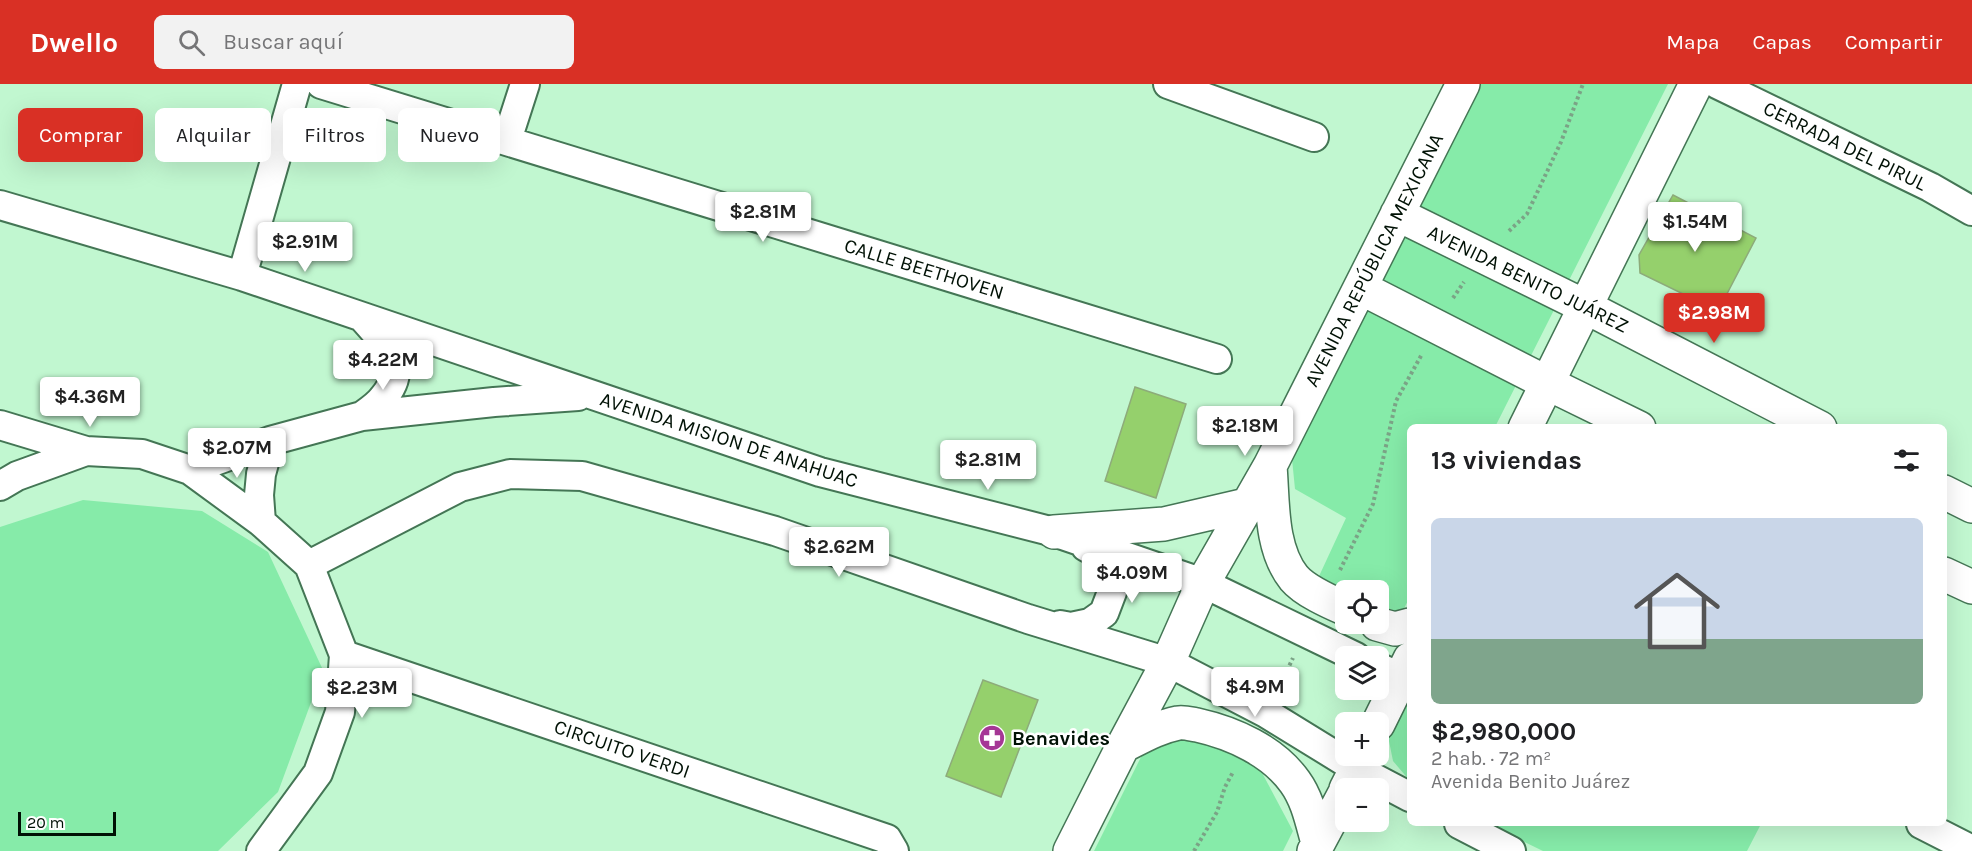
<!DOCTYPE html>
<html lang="es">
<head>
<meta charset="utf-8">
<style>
  :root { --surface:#fff; --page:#f2f2f2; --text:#202124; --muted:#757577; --accent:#d93025 }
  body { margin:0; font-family:Karla,sans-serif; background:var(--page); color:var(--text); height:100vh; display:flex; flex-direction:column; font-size:22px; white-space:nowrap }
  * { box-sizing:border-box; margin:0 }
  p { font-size:20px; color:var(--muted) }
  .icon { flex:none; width:33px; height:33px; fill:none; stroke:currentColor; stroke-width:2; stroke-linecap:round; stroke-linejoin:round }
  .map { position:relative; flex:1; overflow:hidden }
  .drawer { position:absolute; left:1407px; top:340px; width:540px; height:402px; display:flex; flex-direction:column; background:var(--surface); border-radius:9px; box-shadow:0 6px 24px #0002 }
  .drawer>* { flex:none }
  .top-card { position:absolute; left:18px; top:24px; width:570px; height:54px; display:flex; gap:12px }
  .controls { position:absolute; left:1335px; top:496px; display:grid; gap:12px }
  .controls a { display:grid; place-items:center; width:54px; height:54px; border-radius:9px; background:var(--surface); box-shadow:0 6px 24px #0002; font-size:30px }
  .scale { position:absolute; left:18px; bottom:15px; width:98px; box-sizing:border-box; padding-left:6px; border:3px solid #001105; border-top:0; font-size:16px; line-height:21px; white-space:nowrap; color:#001105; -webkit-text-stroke:4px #fff; paint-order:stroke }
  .price { position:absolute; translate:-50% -51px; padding:0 14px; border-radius:6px; background:#fff; color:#222; font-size:20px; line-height:39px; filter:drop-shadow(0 2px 3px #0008) }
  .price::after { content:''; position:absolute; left:50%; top:36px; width:18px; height:14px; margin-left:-9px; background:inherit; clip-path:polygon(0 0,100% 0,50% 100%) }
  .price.on { background:var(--accent); color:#fff }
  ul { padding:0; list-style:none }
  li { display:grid; align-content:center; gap:12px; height:318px; padding:0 24px }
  li span { display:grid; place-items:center; height:186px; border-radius:9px; color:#555 }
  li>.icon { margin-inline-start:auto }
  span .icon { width:108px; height:108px; fill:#fffc; stroke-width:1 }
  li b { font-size:26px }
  h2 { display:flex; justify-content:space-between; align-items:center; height:72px; padding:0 24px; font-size:26px }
  .pill { padding:0 21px; border-radius:9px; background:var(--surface); box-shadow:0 6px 24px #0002; font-size:21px; line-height:54px }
  .pill.on { background:var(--accent); color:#fff }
  header { display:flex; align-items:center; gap:36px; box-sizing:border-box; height:84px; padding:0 30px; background:var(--accent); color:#fff }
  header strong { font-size:28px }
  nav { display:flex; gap:33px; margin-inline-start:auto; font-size:21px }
  .search { width:420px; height:54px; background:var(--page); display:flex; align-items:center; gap:15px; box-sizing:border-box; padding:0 21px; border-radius:9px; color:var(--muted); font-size:22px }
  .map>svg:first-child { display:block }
  .green { fill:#86eba9 }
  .building { fill:#95d06c; stroke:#8dab7a; stroke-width:1.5 }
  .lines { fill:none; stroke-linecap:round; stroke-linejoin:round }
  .minor-casing { stroke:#447655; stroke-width:32 }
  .secondary-casing { stroke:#447655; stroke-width:36 }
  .path { stroke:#7ba386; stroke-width:4; stroke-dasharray:3 3; stroke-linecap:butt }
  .minor { stroke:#fff; stroke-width:28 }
  .secondary { stroke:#fff; stroke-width:33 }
  .labels { text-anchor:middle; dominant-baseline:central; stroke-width:5; stroke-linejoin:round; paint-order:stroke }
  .street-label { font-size:20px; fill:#001105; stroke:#fff }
  .poi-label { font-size:20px; font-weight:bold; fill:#001105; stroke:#fff; text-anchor:start }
</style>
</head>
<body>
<header>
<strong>Dwello</strong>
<div class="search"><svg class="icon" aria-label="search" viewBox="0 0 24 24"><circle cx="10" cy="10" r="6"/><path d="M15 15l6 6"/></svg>Buscar aquí</div>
<nav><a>Mapa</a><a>Capas</a><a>Compartir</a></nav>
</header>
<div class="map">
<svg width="1972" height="767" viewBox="0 0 1972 767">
  <rect width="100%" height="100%" fill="#c1f7d0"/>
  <path class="green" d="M1475,0H1668L1495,343L1410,344V513L1402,528L1379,533L1378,507H1346L1314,503L1346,434L1295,405L1291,365Z
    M83,416L202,427L268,468L323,586L278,708L218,767H0V443Z
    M1410,600V697L1393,677L1387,647Z
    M1176,649L1213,661L1260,685L1293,747L1283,767H1094L1150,655Z
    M1488,740H1761L1747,767H1543Z"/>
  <path class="building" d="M1673,111L1756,154L1718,227L1640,189L1639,171Z
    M1135,303L1186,320L1156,414L1105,397Z
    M983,596L1038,616L1001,713L946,692Z"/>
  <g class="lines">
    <g class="minor-casing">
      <path id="minor" d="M321,0L1217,275
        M1168,0L1314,53
        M1717,0L1930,103L1972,127
        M507,56L525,0
        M0,121L242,192L820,388L1054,448L1203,499L1356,573
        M242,192L297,0
        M362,332C369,327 378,321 383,314C411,282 384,258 363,234
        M0,341L86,367
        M190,386L270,357L362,332L494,318L578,312
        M0,402L17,392L86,367L142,370L190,386L261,438L309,481L344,571L340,628L318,689L261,767
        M261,438L259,411L261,390L270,357
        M309,481L460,403L510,390L582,392L775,447L1028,535L1168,578L1266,629L1357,685L1410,713
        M1060,541L1071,543L1090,539L1104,529L1112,508V488L1101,471L1086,463
        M344,571L887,755L894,767
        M1378,583L1401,594
        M1459,740L1511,767
        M1921,740L1972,766"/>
    </g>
    <g class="secondary-casing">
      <path id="secondary" d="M1397,130L1584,222L1820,344
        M1361,204L1547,299L1639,344
        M1525,344L1696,0
        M1270,382C1273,418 1270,464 1294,494C1305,507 1330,518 1346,525
        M1944,408L1972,422
        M1054,448L1164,440L1246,421
        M1944,490L1972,503
        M1377,540L1395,545L1410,541
        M1378,640L1410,575
        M1123,662C1141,653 1158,643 1178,639C1184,638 1191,640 1197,641C1233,649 1273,667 1295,698C1308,716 1312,738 1318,759
        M1346,705L1363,672
        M1070,767L1123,662L1168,578L1203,499L1270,382L1463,0
        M1314,767L1346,707"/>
    </g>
    <path class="path" d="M1509,147L1527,130L1561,58L1583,0
      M1453,214L1464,198
      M1340,486L1373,420L1396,317L1422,270
      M1279,603L1293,574
      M1194,767L1217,728L1225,703L1233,688"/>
    <use href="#minor" class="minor"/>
    <use href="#secondary" class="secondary"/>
  </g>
  <defs>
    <g id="pharmacy-disc" transform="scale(1.35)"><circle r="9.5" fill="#a53795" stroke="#fff"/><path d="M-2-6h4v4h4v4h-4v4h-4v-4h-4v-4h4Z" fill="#fff"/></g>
  </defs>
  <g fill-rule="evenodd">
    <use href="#pharmacy-disc" x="992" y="654"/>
  </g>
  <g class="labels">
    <g class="street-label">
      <text transform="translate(1845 62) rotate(26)">CERRADA DEL PIRUL</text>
      <text transform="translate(1374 176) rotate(-63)">AVENIDA REPÚBLICA MEXICANA</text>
      <text transform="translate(924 185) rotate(17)">CALLE BEETHOVEN</text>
      <text transform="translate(1528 195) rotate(26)">AVENIDA BENITO JUÁREZ</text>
      <text transform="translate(729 356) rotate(18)">AVENIDA MISION DE ANAHUAC</text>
      <text transform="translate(622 665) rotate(19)">CIRCUITO VERDI</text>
    </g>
    <g class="poi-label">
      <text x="1012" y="654">Benavides</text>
    </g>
  </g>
</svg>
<div class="controls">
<a><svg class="icon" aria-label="locate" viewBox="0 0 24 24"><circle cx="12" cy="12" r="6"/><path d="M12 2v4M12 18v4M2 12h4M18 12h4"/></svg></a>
<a><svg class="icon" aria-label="layers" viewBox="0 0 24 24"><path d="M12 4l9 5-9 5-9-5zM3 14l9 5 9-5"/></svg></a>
<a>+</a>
<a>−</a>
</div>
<div class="scale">20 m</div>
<b class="price" style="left:763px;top:159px">$2.81M</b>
<b class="price" style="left:1695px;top:169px">$1.54M</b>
<b class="price" style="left:305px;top:189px">$2.91M</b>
<b class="price on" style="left:1714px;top:260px">$2.98M</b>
<b class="price" style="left:383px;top:307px">$4.22M</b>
<b class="price" style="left:90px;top:344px">$4.36M</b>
<b class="price" style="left:1245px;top:373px">$2.18M</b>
<b class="price" style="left:237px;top:395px">$2.07M</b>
<b class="price" style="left:988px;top:407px">$2.81M</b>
<b class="price" style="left:839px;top:494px">$2.62M</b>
<b class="price" style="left:1132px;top:520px">$4.09M</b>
<b class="price" style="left:1255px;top:634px">$4.9M</b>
<b class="price" style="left:362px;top:635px">$2.23M</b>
<div class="top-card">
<a class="pill on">Comprar</a>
<a class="pill">Alquilar</a>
<a class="pill">Filtros</a>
<a class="pill">Nuevo</a>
</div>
<section class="drawer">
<h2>13 viviendas<svg class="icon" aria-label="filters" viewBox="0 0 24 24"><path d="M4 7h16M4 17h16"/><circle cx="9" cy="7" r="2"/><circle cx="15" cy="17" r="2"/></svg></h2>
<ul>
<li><span style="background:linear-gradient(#c9d6e8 65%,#7fa58c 0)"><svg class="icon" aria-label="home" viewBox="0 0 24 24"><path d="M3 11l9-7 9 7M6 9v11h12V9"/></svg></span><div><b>$2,980,000</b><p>2 hab. · 72 m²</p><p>Avenida Benito Juárez</p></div></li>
</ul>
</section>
</div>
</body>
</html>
